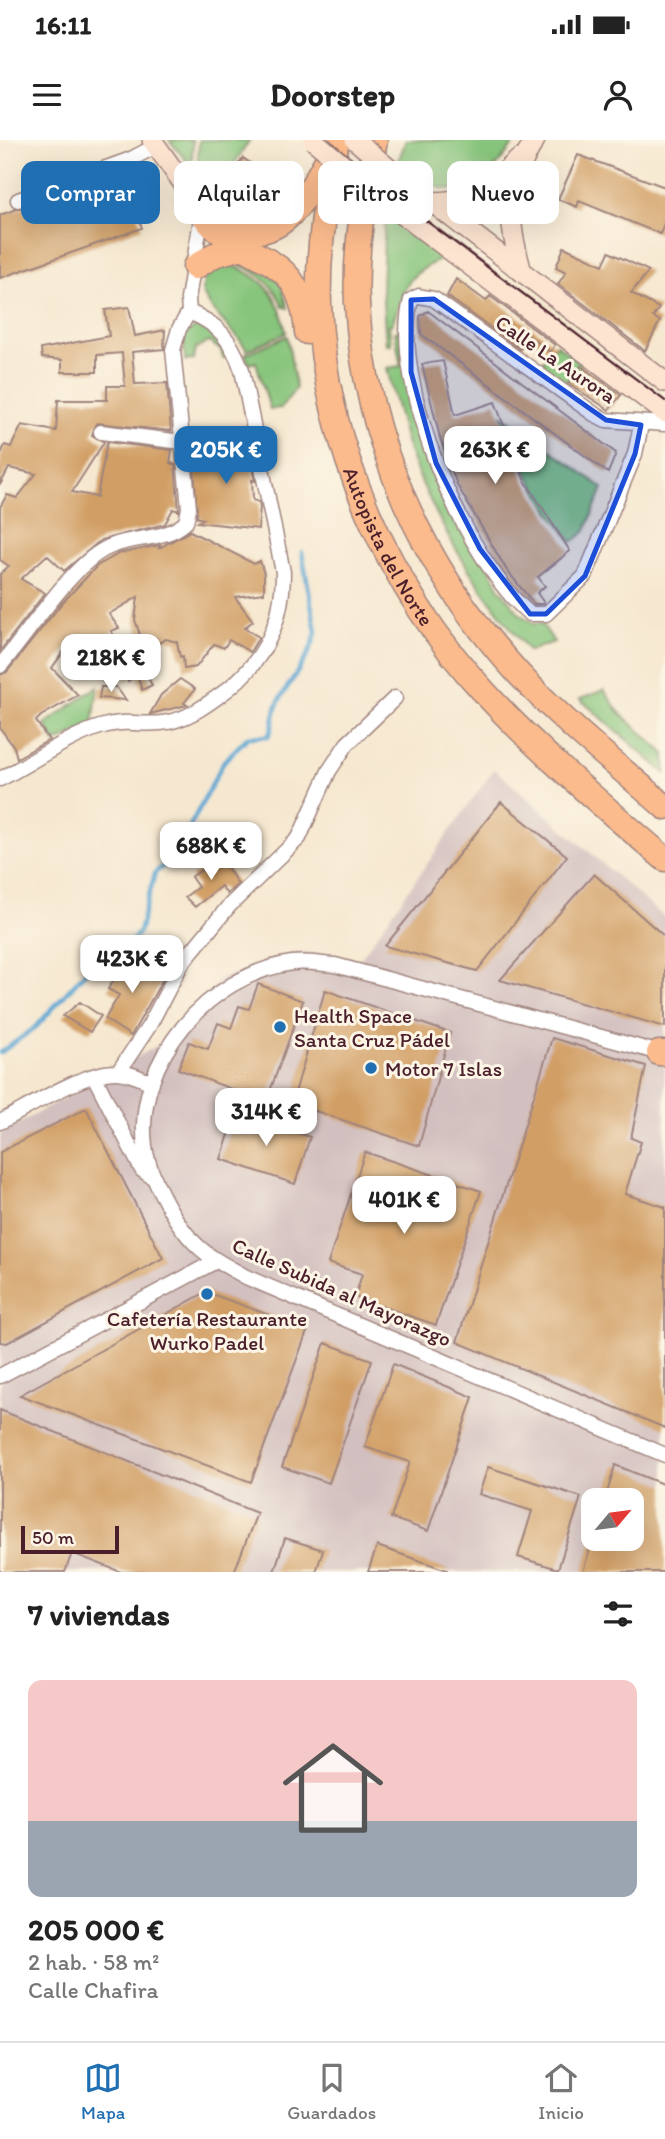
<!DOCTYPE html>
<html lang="es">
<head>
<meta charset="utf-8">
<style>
  :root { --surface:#fff; --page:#f6f6f6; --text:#222; --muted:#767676; --line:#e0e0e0; --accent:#1f6fb2 }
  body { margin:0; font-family:Itim,sans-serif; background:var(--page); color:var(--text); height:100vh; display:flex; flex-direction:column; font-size:26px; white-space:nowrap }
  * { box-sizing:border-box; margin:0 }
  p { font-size:23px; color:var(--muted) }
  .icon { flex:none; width:38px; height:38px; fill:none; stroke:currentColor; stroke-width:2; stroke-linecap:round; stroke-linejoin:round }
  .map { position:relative; height:1432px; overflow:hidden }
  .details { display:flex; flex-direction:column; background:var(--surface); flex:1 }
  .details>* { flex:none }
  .guide { position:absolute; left:21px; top:21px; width:623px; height:63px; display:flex; gap:14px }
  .needle { width:46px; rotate:61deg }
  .fabs { position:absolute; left:581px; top:1348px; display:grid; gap:14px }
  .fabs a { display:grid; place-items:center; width:63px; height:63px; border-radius:14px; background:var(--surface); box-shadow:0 7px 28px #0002; font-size:35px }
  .scale { position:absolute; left:21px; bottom:18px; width:98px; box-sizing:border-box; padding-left:7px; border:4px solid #4a1f2b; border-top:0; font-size:19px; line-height:24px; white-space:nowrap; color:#4a1f2b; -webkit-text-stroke:5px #fcf5e5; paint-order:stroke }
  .price { position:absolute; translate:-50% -60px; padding:0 16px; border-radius:14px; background:#fff; color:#222; font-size:23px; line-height:46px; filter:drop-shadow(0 2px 4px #0008) }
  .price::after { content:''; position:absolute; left:50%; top:42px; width:21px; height:16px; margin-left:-10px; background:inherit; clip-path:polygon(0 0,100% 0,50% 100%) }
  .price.selected { background:var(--accent); color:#fff }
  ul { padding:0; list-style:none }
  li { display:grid; align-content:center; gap:14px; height:371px; padding:0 28px }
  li+li { border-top:2px solid var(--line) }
  li span { display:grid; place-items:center; height:217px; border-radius:14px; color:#555 }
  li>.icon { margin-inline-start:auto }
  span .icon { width:126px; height:126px; fill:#fffc; stroke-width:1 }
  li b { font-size:30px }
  h2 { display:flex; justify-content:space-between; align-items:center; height:84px; padding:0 28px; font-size:30px }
  .tag { padding:0 24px; border-radius:14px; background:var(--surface); box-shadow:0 7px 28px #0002; font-size:24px; line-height:63px }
  .tag.selected { background:var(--accent); color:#fff }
  .status { display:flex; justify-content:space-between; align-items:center; height:49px; padding:0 35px; background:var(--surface); direction:ltr }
  .status svg { height:19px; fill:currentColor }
  header { display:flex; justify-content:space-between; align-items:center; height:91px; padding:0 28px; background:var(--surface); font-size:32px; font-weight:800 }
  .tab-bar { display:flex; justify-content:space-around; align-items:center; height:98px; border-top:2px solid var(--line); background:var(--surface); font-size:19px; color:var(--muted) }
  .tab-bar a { display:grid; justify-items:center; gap:4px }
  .tab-bar .selected { color:var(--accent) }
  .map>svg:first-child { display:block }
  .industrial { fill:#d2bfbf; fill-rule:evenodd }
  .green { fill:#87c57c; stroke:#687254; stroke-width:2 }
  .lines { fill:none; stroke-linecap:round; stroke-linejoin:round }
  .stream { stroke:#5ca7d4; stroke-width:4.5 }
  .building { fill:#d19f65 }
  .street-casing { stroke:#a0847e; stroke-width:17 }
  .secondary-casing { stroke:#a0847e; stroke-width:22 }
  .highway-casing { stroke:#a0847e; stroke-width:27 }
  .street { stroke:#fff; stroke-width:14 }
  .secondary { stroke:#fde4d1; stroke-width:19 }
  .highway { stroke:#fbbb8d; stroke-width:24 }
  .tram { stroke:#4a1f2b; stroke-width:2 }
  .secondary-bridge-casing { stroke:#a0847e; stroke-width:22; stroke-linecap:butt }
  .secondary-bridge { stroke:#fde4d1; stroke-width:19 }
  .marked { fill:#1d4ed8; fill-opacity:0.2; stroke:#1d4ed8; stroke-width:5; stroke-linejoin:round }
  .poi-dot { fill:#1f6fb2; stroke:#fcf5e5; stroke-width:2.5 }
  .labels { text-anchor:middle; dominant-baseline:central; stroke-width:6; stroke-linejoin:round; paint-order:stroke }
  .street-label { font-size:21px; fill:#4a1f2b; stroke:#fcf5e5 }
  .poi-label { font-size:21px; fill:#4a1f2b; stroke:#fcf5e5; text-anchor:start }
</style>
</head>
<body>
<div class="status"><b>16:11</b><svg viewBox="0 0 49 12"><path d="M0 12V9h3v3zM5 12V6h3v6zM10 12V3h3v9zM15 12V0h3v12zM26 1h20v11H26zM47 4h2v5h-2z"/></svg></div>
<header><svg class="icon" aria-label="menu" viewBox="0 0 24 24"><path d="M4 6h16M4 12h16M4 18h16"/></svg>Doorstep<svg class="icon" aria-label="person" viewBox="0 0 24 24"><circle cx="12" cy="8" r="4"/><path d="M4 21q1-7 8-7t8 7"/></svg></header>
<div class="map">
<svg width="665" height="1432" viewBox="0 0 665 1432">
  <rect width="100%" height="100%" fill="#fcf5e5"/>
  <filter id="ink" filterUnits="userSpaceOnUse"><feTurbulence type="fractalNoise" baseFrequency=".0143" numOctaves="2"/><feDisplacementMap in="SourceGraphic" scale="14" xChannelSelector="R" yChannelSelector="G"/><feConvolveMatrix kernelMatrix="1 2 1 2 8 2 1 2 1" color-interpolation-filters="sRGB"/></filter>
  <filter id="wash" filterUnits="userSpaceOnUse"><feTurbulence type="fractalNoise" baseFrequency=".00686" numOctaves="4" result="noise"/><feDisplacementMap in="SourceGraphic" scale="28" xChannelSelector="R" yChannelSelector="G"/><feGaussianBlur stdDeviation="1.57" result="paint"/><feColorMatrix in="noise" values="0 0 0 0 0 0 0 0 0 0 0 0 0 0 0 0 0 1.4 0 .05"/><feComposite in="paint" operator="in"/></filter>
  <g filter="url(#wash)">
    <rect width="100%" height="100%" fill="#f6e8d0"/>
    <path class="industrial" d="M494,629L665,778V1432H0V994L160,904L222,838L299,812L360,819ZM593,1360H632V1398H593Z"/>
    <path class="green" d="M169,0H193L192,27Z
      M199,0H250L212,56L197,37Z
      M406,0H516C482,53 448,68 398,22Z
      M385,75L445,117C404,136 407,143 392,184L389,185L391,204H386L382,148Z
      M233,114L280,141L288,168L283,167C273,140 249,126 223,118Z
      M221,121C261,135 279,151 286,193L247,210C234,189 211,174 202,151L205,137Z
      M401,177L405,227L419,289L500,449L520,474L534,484H542L554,502L529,511C478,449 437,387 409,311C400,284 394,255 387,228L401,226L395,192L399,191Z
      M199,184L210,185L231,217L223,218L221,210L209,202L196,208L194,220L185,221L184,196Z
      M287,196L296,248L281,268L270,269L256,222L249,224L245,214Z
      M556,204L582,224L567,245L540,225Z
      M502,275L603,348L585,392L572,402C543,363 517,322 502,275Z
      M98,546L93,584L55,603L45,584Z
      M604,550L619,572L665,614V633L580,559Z"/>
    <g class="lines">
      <path class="stream" d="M0,913L36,887L87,830L121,814L139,792L155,733L175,715L224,621L248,597L268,596C274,589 273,575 277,565C289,541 311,518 316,492L302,412"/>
    </g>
    <g id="blocks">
      <path class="building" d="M578,15L665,47V81L660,94L579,61L577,67L558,59Z
        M243,18L253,25L245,36L263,44L253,66L240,61L241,58L223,45Z
        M122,32L142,88L0,138V75Z
        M564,107L603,125L609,112L649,131L631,153L659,168L653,177L660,181L645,211L558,144L566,132L556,127Z
        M456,139L486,161L490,156L555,205L550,212L529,196L520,209L447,156Z
        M129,167L135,196L165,190L164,209L132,212L135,244L167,243L171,291L97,283L92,295L104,302L72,352L97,357L107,302L172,310L170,323L175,325L179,371L173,369L165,384L101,400L64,431L47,415L21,439L45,453L0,511V434L9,426L0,420V367L7,355L17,358L36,334L9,328L0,345V316L5,305L11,307L22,285L56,291L58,260H107V246H125L122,213L97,215V232H62V220L42,218L41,209L109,196L105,170Z
        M428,171L616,313L608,333L421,194L420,176Z
        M443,221L455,275L495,262L524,339L570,411L538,437L545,446L537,453L544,463L542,464H534L506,429L457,345L440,298L422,224Z
        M581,226L621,255L609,270L568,243Z
        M246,300L255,341L252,340L253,360L259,362L260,367L258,389L198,382L203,379L197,377L193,310Z
        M190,391L254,424L260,421L264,434V453L235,457L253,481L244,488L259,497L250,512L229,500L224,508L214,504L196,527L184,529L183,516L180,517L177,502L166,499L145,510L135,480L138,457L109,474L119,488L111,491L116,500L103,508L97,500L88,507L78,496L71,501L52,528L78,555L41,576L36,581L49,600L17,618L14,607L0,588V535L7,532L62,463L97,426L118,414L160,405L159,408Z
        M137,518L152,545L142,550L137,535L128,541L122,529Z
        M180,539L195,549L184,563L187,565L150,574L161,555Z
        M101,547H116L126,560L99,558Z
        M501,662L567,716L477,831L385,806Z
        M221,718L238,744L227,754L221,746L195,767L185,757L198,747L191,737Z
        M594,734L665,797V887L500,840Z
        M132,819L163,839L131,896L105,879L119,855L108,849L114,839L112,838Z
        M258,844L303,861L266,962L178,929L189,902L208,909L218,883L231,888L239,866L249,869Z
        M325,850L450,893L419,1006L292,963Z
        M80,862L101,876L90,892L63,876Z
        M552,898L646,926L631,998L641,1002L625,1054L665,1067V1288L457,1202Z
        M86,968L163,1118L7,1203L0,1202V1012Z
        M236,973L310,997L295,1044L221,1019Z
        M365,1012L481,1051L436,1185L355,1157L362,1134L328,1123Z
        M206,1152L308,1189L251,1342L20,1255Z
        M325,1203L372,1220L329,1343L282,1327Z
        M393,1224L473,1257L428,1391L391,1378L410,1322L365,1307Z
        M0,1270L257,1373L234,1432H121L72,1413L65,1432H0Z
        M615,1325L665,1345V1432H583L593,1398H632V1360H605Z
        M488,1327L581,1357L558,1429L518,1417L532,1371L479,1354Z
        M285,1398L323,1410L316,1432H274Z
        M377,1406L447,1430V1432H368Z"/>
    </g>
  </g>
  <g filter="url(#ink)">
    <use href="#blocks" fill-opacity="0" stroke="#a0847e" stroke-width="2"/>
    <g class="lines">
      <g class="street-casing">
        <path id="street" d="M18,60L131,19L156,6
          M189,172L188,159L202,73
          M641,285L635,314L585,436L546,474H530C466,422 389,242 411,160L419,156L434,159L594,274L606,280L665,284
          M101,292L182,302
          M0,526C27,495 70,427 105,409C131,395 165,402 186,382L189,368L173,210L179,189L189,172
          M0,639C32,623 65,598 100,587C127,578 144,587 168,582C186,579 202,568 216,558C261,527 283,487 283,432L242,230C231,200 219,184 189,172
          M664,914L335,825C321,824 306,821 292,823C209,835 134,920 145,1006C149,1037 177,1089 201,1109C214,1121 231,1128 246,1137L665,1315
          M119,931L149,886L182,823L229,766L299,698L329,631L347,604L395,558
          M94,936L142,1030L155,1039
          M0,982C30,967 82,932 116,932C128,932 141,938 152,943
          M0,1236L216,1121"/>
      </g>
      <g class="secondary-casing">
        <path id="secondary" d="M152,0L190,53
          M399,37L665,242
          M429,62C476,61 484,51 519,19
          M394,68L665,273
          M522,132C507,78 504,49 535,0"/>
      </g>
      <g class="highway-casing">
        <g id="highway">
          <path id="s1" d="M337,0C327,53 317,108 319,163C324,305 389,450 486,554C541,614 603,666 665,719"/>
          <path d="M375,0C365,54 354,108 357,163C365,302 423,429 516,531C561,580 615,623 665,667"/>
          <path d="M190,53C197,65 204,79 215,88C261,127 300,115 307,192"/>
          <path d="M222,80C276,115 305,60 327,20"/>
          <path d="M195,127L214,115L246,106"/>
          <path d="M659,913H665"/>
        </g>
      </g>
      <use href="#street" class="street"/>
      <use href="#secondary" class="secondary"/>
      <use href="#highway" class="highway"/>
      <path class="tram" d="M329,0L421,77L665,261"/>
      <g class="secondary-bridge-casing">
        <path id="secondary-bridge" d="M313,0L394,68
          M355,0L399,37"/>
      </g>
      <use href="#secondary-bridge" class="secondary-bridge"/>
    </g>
  </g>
  <path class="marked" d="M434,159L606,280L641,285L635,314L585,436L546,474H530L480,409L436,323L411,232V160Z"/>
  <g class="poi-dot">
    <circle cx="280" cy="887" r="7"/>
    <circle cx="371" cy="928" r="7"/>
    <circle cx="207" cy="1154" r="7"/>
  </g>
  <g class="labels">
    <g class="street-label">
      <text transform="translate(556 219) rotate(34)">Calle La Aurora</text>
      <text stroke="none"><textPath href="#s1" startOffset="420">Autopista del Norte</textPath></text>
      <text transform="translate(342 1152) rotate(24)">Calle Subida al Mayorazgo</text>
    </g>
    <g class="poi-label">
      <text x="294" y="875">Health Space<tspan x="294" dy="24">Santa Cruz Pádel</tspan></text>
      <text x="385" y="928">Motor 7 Islas</text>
      <text x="207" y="1178" text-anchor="middle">Cafetería Restaurante<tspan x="207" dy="24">Wurko Padel</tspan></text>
    </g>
  </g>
</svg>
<div class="fabs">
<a><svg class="needle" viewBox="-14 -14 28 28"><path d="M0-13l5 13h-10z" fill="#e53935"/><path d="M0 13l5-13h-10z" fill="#767676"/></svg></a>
</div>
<div class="scale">50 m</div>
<b class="price selected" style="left:226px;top:346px">205K €</b>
<b class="price" style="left:495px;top:346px">263K €</b>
<b class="price" style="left:111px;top:554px">218K €</b>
<b class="price" style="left:211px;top:742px">688K €</b>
<b class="price" style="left:132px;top:855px">423K €</b>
<b class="price" style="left:266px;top:1008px">314K €</b>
<b class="price" style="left:404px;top:1096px">401K €</b>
<div class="guide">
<a class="tag selected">Comprar</a>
<a class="tag">Alquilar</a>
<a class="tag">Filtros</a>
<a class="tag">Nuevo</a>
</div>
</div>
<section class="details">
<h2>7 viviendas<svg class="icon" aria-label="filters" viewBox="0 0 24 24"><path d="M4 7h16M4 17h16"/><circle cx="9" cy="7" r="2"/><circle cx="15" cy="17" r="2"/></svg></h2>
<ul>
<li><span style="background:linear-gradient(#f6c9c9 65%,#9aa5b1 0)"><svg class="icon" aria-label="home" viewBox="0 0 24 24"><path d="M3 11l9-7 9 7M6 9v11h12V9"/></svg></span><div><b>205 000 €</b><p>2 hab. · 58 m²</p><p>Calle Chafira</p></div></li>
</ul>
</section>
<nav class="tab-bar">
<a class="selected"><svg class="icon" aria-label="map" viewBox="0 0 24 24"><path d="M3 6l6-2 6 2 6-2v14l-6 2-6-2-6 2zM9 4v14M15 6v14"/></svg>Mapa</a>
<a><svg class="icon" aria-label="saved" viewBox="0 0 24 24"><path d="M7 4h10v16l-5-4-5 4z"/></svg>Guardados</a>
<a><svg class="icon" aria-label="home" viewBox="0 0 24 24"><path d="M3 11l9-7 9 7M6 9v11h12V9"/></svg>Inicio</a>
</nav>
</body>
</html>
